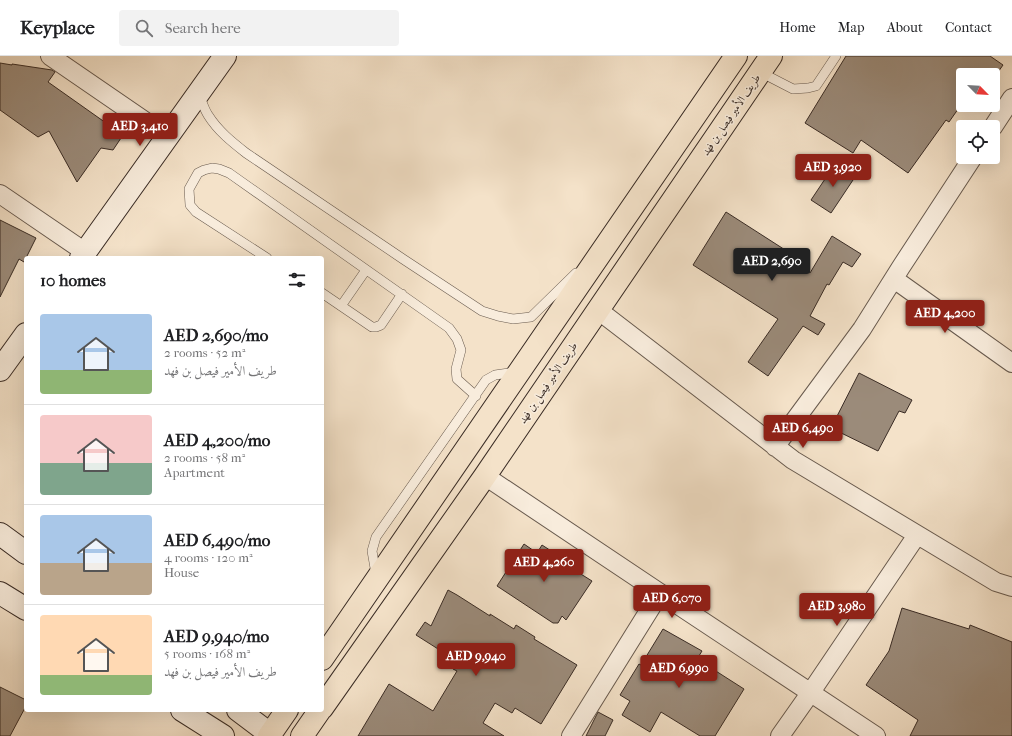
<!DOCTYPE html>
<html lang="en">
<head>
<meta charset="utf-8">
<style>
  :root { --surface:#fff; --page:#f2f2f2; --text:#202124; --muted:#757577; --line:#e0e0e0; --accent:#8f2418 }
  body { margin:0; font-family:"IM FELL French Canon",Amiri,serif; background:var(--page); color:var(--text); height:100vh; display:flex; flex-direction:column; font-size:15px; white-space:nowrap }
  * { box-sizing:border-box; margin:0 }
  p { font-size:13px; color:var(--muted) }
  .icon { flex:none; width:22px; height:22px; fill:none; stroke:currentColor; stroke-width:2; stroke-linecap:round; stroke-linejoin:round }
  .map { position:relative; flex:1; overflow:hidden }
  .sheet { position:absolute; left:24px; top:200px; width:300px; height:456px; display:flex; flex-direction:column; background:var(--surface); border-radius:4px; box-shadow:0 4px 16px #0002 }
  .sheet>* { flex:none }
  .needle { width:26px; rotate:114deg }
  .fabs { position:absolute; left:956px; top:12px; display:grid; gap:8px }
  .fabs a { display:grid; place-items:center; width:44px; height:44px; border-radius:4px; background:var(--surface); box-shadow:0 4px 16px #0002; font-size:20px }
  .price { position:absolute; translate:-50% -34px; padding:0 9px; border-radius:4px; background:var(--accent); color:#fff; font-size:13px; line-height:26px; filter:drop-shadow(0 1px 2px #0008) }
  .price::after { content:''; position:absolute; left:50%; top:24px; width:12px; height:9px; margin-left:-6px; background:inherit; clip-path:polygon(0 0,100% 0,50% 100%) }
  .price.current { background:#222; color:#fff }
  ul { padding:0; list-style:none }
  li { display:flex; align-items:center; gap:12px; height:100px; padding:0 16px }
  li+li { border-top:1px solid var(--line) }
  li span { display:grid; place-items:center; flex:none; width:112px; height:80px; border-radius:4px; color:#555 }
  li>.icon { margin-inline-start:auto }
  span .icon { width:48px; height:48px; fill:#fffc; stroke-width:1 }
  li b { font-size:17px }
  h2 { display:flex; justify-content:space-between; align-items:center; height:48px; padding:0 16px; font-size:17px }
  header { display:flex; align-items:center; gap:24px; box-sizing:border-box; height:56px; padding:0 20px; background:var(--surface); border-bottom:1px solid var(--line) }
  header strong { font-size:19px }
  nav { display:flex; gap:22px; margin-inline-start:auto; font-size:14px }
  .search { width:280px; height:36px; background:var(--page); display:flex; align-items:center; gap:10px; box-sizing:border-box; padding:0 14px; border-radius:4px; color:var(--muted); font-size:15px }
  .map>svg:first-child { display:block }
  .building { fill:#9b8b7a; stroke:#3a2c25 }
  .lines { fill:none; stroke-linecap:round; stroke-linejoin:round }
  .lane-casing { stroke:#685a4e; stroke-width:10 }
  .street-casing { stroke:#685a4e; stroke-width:20 }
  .secondary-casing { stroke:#3a2c25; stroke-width:24 }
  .primary-casing { stroke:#3a2c25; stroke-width:24 }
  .lane { stroke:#f8ecdc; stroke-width:9 }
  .street { stroke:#f8ecdc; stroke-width:18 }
  .secondary { stroke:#f8ecdc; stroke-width:22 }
  .primary { stroke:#f4e2c9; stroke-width:22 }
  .labels { text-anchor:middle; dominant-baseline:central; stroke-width:3; stroke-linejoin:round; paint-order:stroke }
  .street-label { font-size:11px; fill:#3a2c25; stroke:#f8ecdc }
</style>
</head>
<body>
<header>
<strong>Keyplace</strong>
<div class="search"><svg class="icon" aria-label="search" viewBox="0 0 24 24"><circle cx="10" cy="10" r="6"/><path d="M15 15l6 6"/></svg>Search here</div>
<nav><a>Home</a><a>Map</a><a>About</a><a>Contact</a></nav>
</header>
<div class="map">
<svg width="1012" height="680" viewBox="0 0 1012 680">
  <rect width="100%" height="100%" fill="#f4e2c9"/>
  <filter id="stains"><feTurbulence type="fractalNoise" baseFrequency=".005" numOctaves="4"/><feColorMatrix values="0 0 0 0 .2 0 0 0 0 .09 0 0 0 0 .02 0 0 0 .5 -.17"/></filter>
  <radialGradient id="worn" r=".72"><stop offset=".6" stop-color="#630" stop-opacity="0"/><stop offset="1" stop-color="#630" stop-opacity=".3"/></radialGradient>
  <path class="building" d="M846,0H990L1003,9L996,19H963V46L949,66L946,64L908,117L861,84L853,97L805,67Z
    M0,7L12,9V8L52,14L55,16L48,26L123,79L113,94L101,92L77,126L49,75L38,81L0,54Z
    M835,108L855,121L831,157L811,144Z
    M726,156L793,199L790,204L810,217L832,180L861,198L852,211L843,206L829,229L827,228L810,260L825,268L818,279L803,270L768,320L748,306L778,263L693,209Z
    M0,164L36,182L24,206L19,203L0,241Z
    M859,317L912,344L905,357L899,355L878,395L831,372Z
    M524,488L537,497L542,489L562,502L560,505L592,525L566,564L562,560L558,567H553L497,530Z
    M448,534L457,539L490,560V558L514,573L516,569L535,581L534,583L577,609L541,668L515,652L512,657L495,647L483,667L504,680H358L389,628L433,655L457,615L453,613L457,606L445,600L446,598L416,579L425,566L431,570Z
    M902,552L969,573L970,569L1012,586V680H910L918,664L866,629L889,595Z
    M663,573L702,595L697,603L744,633L715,680H700L661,656L650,676L622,659L630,645L620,639L639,608L641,609Z
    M0,631L26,644V650L10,680H0Z
    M598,656L613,664L605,680H586Z"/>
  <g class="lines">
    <g class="lane-casing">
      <path id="lane" d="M760,16L793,33L808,32L816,30L836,0
        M199,39C202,45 204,53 208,59C218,75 232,86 246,97L403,203L482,255L498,260L513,263L531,261L576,217
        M267,202L196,156L190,149L189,133L198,117L204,114L212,112L219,113L229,117L449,272L457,283L461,294L456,313L457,323L476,340
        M322,237L372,271H376L381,269L402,238
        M341,250L366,214
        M376,518L372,495L376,481L486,324L495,319L516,316"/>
    </g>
    <g class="street-casing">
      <path id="street" d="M50,0L168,81
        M993,71L1012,42
        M0,138L85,196
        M894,223L1012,307
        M598,254L793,404L996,526L1012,531
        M775,391L862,273L901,211L973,101
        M485,420L660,537L876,680
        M571,680L660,537
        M780,680L811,636L917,479"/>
    </g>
    <g class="secondary-casing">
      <path id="secondary" d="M81,202L225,0
        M0,314L26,278
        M0,478L26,497
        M0,537L26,553
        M182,654L223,680
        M238,654L270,678L271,680"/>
    </g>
    <g class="primary-casing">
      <path id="primary" d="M322,603L736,0
        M322,652L485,420L771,0
        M269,680L287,654
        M302,680L320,654"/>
    </g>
    <use href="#lane" class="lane"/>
    <use href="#street" class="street"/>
    <use href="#secondary" class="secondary"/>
    <use href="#primary" class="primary"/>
  </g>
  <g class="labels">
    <g class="street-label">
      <text transform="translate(731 59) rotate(-56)">طريف الأمير فيصل بن فهد</text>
      <text transform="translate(548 327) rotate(-56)">طريف الأمير فيصل بن فهد</text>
    </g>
  </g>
  <rect width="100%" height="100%" filter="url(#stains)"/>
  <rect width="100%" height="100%" fill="url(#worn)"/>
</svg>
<div class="fabs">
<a><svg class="needle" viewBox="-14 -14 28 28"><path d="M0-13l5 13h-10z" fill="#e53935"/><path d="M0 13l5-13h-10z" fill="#757577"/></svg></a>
<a><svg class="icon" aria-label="locate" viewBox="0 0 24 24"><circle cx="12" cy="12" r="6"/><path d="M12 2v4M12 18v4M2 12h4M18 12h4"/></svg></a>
</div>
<b class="price" style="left:140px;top:91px">AED 3,410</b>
<b class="price" style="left:833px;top:132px">AED 3,920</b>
<b class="price current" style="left:772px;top:226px">AED 2,690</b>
<b class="price" style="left:945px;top:278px">AED 4,200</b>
<b class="price" style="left:803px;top:393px">AED 6,490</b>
<b class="price" style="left:544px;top:527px">AED 4,260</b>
<b class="price" style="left:672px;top:563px">AED 6,070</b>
<b class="price" style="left:837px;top:571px">AED 3,980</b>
<b class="price" style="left:476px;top:621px">AED 9,940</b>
<b class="price" style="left:679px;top:633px">AED 6,990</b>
<section class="sheet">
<h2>10 homes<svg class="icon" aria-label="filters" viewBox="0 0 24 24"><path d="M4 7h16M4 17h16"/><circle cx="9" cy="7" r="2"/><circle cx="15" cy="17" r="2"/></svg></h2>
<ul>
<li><span style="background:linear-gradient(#a9c7e8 70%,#8fb573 0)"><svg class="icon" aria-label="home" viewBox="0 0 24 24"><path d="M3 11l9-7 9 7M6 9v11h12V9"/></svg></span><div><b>AED 2,690/mo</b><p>2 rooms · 52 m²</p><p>طريف الأمير فيصل بن فهد</p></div></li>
<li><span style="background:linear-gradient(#f6c9c9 60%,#7fa58c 0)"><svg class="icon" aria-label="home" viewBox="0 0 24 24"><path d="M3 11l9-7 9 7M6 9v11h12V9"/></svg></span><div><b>AED 4,200/mo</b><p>2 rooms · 58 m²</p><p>Apartment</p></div></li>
<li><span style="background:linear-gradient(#a9c7e8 60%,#b9a48a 0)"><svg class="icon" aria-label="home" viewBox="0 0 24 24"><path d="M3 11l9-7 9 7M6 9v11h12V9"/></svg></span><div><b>AED 6,490/mo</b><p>4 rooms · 120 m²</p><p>House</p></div></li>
<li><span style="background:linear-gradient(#ffd9b3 75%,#8fb573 0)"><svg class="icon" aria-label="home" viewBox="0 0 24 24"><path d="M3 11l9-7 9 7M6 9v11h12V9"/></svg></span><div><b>AED 9,940/mo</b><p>5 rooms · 168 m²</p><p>طريف الأمير فيصل بن فهد</p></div></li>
</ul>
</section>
</div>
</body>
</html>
